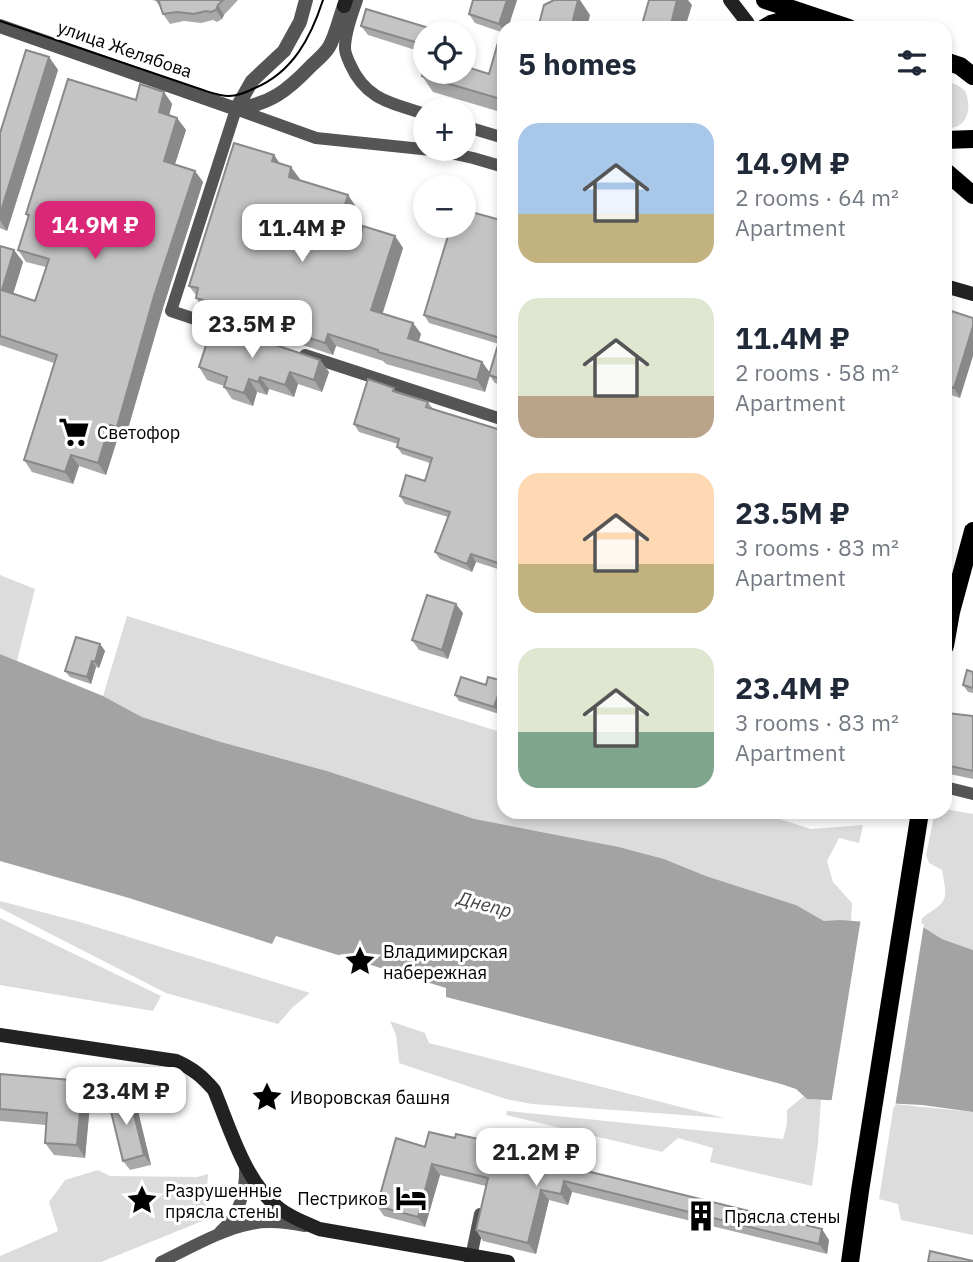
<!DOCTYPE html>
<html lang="en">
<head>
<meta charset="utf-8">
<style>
  :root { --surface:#fff; --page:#f2f2f3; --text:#1f2937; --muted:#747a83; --accent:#db2777 }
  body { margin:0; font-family:"IBM Plex Sans",sans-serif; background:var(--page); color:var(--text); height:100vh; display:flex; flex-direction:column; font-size:26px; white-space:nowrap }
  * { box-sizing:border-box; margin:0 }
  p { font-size:23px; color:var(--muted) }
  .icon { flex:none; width:38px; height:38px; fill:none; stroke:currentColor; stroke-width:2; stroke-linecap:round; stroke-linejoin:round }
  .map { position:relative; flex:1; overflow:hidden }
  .side { position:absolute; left:497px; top:21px; width:455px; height:798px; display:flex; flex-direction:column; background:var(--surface); border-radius:21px; box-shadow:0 4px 10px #0003 }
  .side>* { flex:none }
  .buttons { position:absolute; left:413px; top:21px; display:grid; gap:14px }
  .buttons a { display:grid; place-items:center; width:63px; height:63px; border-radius:50%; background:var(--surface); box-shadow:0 4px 10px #0003; font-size:35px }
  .price { position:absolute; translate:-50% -60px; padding:0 16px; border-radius:14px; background:#fff; color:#222; font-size:23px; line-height:46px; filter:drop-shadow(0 2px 4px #0008) }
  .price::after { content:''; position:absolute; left:50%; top:42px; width:21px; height:16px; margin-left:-10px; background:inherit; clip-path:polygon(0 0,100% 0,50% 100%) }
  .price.on { background:var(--accent); color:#fff }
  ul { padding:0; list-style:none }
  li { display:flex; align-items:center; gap:21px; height:175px; padding:0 21px }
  li span { display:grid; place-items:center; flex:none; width:196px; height:140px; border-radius:21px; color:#555 }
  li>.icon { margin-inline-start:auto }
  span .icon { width:84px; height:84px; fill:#fffc; stroke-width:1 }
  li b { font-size:30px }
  h2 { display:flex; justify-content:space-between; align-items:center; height:84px; padding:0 21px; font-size:30px }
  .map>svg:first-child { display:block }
  .green { fill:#dcdcdc }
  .water { fill:#a3a3a3 }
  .pier { fill:#fff }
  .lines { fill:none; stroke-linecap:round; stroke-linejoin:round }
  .minor { stroke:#555; stroke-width:12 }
  .tertiary { stroke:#555; stroke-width:14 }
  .secondary { stroke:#222; stroke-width:14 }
  .primary { stroke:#000; stroke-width:18 }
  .tram { stroke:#000; stroke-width:2 }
  .wall { fill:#a9a9a9 }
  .shaded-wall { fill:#898989 }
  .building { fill:#c4c4c4; stroke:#898989; stroke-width:2 }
  .labels { text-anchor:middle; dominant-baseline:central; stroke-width:6; stroke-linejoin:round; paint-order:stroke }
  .street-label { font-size:18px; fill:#000; stroke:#fff }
  .poi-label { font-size:18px; fill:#000; stroke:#fff; text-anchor:start }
  .water-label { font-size:19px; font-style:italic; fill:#444; stroke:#fff }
</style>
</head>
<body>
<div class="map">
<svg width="973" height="1262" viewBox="0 0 973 1262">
  <rect width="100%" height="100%" fill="#fff"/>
  <path class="green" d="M945,81C952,83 960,85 965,91C973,109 967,130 945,128Z
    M0,575L35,589L17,661L0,654Z
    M127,616L504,733V812H757L811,829L863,825L859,843L839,838L827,861L833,882L852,903L851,921H824L796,905L706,876L664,859L619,847L475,819L327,771L221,742L142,717L103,696Z
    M945,809L973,814V950L942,939L921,927L922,918C948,900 948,902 942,870L929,863L926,855L934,816L937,812H945Z
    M0,901L80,922L310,993L293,1007L278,1024L166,993L0,908Z
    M0,918L161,996L153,1011L0,985Z
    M390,1021L425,1033L429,1043L724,1118L532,1104L506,1099L399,1063L396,1035Z
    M804,1096L807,1099L821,1100L818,1143L812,1186L710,1162L713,1148L678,1138L662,1152L506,1115L507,1111L783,1139L787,1124V1110Z
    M894,1104L973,1112V1235L901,1220L898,1204L879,1199Z
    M98,1170L110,1176L197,1177L208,1174L205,1220L101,1262H0V1256L58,1231L49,1202L65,1180Z"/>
  <path class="water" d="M0,654L103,696L142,717L221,742L327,771L475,819L619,847L664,859L706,876L796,905L824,921L840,920L921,926L942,939L973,950V1112L922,1105L807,1099L796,1089L781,1084L446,997V988L276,936L272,944L129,898L0,861Z"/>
  <path class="pier" d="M861,918L924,924L895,1107L831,1104Z"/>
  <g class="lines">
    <path class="minor" d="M357,0C352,15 345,32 345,48C345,54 348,59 350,64C366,100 391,103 425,114
      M464,126L504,138
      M228,330L171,311L236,109L316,138L441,151L473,158L504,167
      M305,355L504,420
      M945,787L973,794
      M220,1232C240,1214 246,1192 245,1165
      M161,1262C186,1250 225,1228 251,1224C269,1220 288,1223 305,1226
      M470,1262L480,1214"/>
    <path class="tertiary" d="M0,26L236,109C270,104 287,91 310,67C316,61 324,55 329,47C336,35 339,19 344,6
      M236,109L252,81L284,51L300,22L306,0"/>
    <path class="secondary" d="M730,0L747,22L750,28
      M344,6L346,0
      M945,286L973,294
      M0,1035L176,1061C192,1068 202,1076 214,1090C230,1128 245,1183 280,1209C292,1218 306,1223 319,1229L508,1262"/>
    <path class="primary" d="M765,0L849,28
      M764,28L771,24L807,14
      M945,61L960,66L973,76
      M945,140L973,139
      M945,171L973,195
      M945,646L951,612L973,531
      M850,1262L860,1191L920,812"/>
    <path class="tram" d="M0,21L203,90C212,93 220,96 229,96C238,96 247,92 255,88C293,72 311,37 323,0"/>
  </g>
  <path class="wall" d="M152,0H238L224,15L222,19L217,22L213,20L201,23L184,21L170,24L163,14L160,7L156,1Z
    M473,0H517L508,28H504V113L433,92L422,76L489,74L501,32L475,23L469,14Z
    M361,26L439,31L441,33H425V53L368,35Z
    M49,57L58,70L7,231L0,228V133Z
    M164,92L172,104L169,115L177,118L186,130L175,164L195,171L203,182L163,308L125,439L118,437L106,475L79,466L73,484L32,472L24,460L54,363L0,345V246L14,250L23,262L13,293L35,301L46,267L26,262L18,250L28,217L26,214L136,100Z
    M274,155L280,164L291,167L299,180L348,195L356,207L347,237L359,240L395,236L403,248L382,314L413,323L421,334L418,342L482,362L490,373L499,344L429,323L424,315L504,221V386L495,383L490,376L485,392L386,364L383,361L336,346L333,355L227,320L224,316L204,310L196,298V295L189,286Z
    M945,309L960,398L945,393Z
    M320,360L329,372L322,392L298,384L294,397L269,389L267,395L257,392L253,406L232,399L224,387V386L207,380L199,367Z
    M397,392L428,402L433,409L504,431V571L476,562L472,572L440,559L435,552L448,517L405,504L400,496L425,481L430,463L402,454L397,447L398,444L359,432L354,424Z
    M463,613L448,659L419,650L412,640Z
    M100,644L105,651L99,668L96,667L91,684L70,677L65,671Z
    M973,672V693L968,692L963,685Z
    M504,683V697L499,714L459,701L455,695L486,685Z
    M973,716V779L945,773V765Z
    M0,1074L91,1093L85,1158L54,1155L45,1143L46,1125L0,1121Z
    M129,1094L136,1103L151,1165L130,1170L123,1161Z
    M455,1138L478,1139L482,1146L829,1240L827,1254L572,1192L568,1205L549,1200L536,1254L483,1241L476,1230L486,1186L440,1175L425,1227L384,1216L377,1206L425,1147Z"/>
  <path class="shaded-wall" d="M507,0H517L508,28H504V31L499,24Z
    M578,0H580L590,15L587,28H571Z
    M677,0H688L692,5L685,28H670Z
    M218,5L224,15L222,19L216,10Z
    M49,57L58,70L7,231L0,220V214Z
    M164,92L172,104L167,124L159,112Z
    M177,118L186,130L172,173L164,161Z
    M274,155L282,167L272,161Z
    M291,167L300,179L297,188L289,177Z
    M195,171L203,182L163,308L125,439L117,427L154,296Z
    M348,195L356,207L344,245L336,233Z
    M395,236L403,248L380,322L371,310Z
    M14,250L23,262L11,301L2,290Z
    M413,323L421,334L416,350L408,338Z
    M973,326V356L960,398L954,388Z
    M328,334L336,346L333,355L325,343Z
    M320,360L329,372L322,392L314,380Z
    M482,362L490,373L485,392L477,380Z
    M290,372L298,384L294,397L285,385Z
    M260,377L269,389L267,395L258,382Z
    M249,379L257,392L253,406L244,393Z
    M110,425L118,437L106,475L98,463Z
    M71,455L79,466L73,484L65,472Z
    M471,554L476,562L472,572L467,564Z
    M456,604L463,613L448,659L442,650Z
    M100,644L105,651L99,668L95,662Z
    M92,661L96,667L91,684L87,677Z
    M503,681L504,683V697L499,714L494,707Z
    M83,1081L91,1093L85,1158L77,1145Z
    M129,1094L136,1103L151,1165L144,1155Z
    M432,1164L440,1175L425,1227L418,1217Z
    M564,1181L572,1192L568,1205L561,1194Z
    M541,1190L549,1200L536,1254L528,1243Z
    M822,1229L829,1240L827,1254L819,1244Z"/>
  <path class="building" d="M157,0H223L218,5L216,10L211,12L206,11L194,14L177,12L163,14L159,2Z
    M473,0H507L499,24L469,14Z
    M554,0H578L571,28H538L544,5Z
    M649,0H677L670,28H641Z
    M366,9L439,31V33H425V45L361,26Z
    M521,24L535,28H520Z
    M501,32L504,33V100L422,76L425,65V72H464V66L489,74Z
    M26,50L49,57L0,214V133Z
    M68,79L136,100L140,84L164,92L159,112L177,118L164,161L195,171L154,296L117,427L110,425L98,463L71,455L65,472L24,460L57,355L0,336V246L14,250L2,290L35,301L49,259L18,250L29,215L26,214Z
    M234,143L274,155L272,161L291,167L289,177L348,195L336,233L359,240L363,226L395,236L371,310L413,323L408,338L482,362L477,380L378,352V350L328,334L325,343L219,309L220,305L196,298L198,288L189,286Z
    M464,210L504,221V380L489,375L500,338L424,315L451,226H464Z
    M945,309L973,318V326L954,388L945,385Z
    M213,324L320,360L314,380L290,372L285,385L260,377L258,382L249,379L244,393L224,387L227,377L199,367Z
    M368,379L394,388L393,391L428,402L426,407L504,431V565L471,554L467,564L435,552L450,512L400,496L406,475L425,481L432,458L397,447L399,439L354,424Z
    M427,595L456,604L442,650L412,640Z
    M76,637L100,644L95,662L92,661L87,677L65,671Z
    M967,670L973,672V688L963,685Z
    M461,677L486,685L488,677L503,681L494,707L455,695Z
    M947,713L973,716V771L945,765V726Z
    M0,1074L83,1081L77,1145L45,1143L47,1113L0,1109Z
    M129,1094L144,1155L123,1161L108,1099Z
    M429,1132L455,1138L456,1134L478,1139L477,1144L822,1229L819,1244L564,1181L561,1194L541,1190L528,1243L476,1230L488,1178L432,1164L418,1217L377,1206L396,1138L425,1147Z
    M930,1251L973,1261V1262H928Z"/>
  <defs>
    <g id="supermarket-bare" transform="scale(2.415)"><path d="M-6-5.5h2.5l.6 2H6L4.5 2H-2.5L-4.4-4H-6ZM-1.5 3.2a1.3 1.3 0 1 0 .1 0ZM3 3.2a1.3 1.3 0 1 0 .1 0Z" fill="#000" stroke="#fff" stroke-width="2.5" paint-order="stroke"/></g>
    <g id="sight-bare" transform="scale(2.415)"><path d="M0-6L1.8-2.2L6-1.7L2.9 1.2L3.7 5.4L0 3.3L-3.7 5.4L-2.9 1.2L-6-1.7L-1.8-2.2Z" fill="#000" stroke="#fff" stroke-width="2.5" paint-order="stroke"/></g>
    <g id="hotel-bare" transform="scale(2.415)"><path d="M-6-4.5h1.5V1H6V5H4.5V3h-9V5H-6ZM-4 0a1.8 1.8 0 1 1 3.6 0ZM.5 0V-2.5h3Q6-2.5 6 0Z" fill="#000" stroke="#fff" stroke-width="2.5" paint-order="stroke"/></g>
    <g id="building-bare" transform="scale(2.415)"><path d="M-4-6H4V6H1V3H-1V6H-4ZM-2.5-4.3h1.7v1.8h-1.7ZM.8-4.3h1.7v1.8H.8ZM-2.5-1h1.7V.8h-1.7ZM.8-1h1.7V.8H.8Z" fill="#000" stroke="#fff" stroke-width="2.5" paint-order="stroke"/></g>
  </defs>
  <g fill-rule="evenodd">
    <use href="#supermarket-bare" x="74" y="432"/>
    <use href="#sight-bare" x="360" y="961"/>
    <use href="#sight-bare" x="267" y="1097"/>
    <use href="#hotel-bare" x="411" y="1198"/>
    <use href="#sight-bare" x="142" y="1200"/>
    <use href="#building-bare" x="701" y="1216"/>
  </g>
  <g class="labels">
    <g class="street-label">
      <text transform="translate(125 49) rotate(19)">улица Желябова</text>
    </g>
    <g class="poi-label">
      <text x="97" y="432">Светофор</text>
      <text x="383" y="951">Владимирская<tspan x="383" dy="21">набережная</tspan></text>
      <text x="290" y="1097">Иворовская башня</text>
      <text x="165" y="1190">Разрушенные<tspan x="165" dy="21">прясла стены</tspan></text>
      <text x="388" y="1198" text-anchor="end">Пестриков</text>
      <text x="724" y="1216">Прясла стены</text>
    </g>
    <g class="water-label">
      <text transform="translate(485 904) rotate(15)">Днепр</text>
    </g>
  </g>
</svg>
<div class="buttons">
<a><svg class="icon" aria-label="locate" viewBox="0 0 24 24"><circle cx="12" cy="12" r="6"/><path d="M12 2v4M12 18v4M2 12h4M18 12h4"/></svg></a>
<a>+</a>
<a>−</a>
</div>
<b class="price on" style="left:95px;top:261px">14.9M ₽</b>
<b class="price" style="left:302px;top:264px">11.4M ₽</b>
<b class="price" style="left:252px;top:360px">23.5M ₽</b>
<b class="price" style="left:126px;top:1127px">23.4M ₽</b>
<b class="price" style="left:536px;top:1188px">21.2M ₽</b>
<section class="side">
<h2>5 homes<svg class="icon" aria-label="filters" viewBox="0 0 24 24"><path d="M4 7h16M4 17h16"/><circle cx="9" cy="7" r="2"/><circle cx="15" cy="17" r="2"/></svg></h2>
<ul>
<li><span style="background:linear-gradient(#a9c7e8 65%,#c2b280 0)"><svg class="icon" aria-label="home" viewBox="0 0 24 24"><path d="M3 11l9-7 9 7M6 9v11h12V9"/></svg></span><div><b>14.9M ₽</b><p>2 rooms · 64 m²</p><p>Apartment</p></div></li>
<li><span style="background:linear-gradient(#dfe7d0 70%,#b9a48a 0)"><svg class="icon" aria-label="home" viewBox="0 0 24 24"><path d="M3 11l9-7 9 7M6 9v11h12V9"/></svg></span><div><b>11.4M ₽</b><p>2 rooms · 58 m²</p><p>Apartment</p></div></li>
<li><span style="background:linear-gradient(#ffd9b3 65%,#c2b280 0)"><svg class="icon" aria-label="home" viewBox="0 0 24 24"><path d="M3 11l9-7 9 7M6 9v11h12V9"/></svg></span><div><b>23.5M ₽</b><p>3 rooms · 83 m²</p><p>Apartment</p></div></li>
<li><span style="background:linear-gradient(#dfe7d0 60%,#7fa58c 0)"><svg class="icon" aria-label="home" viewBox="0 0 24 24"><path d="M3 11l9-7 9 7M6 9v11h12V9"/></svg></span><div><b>23.4M ₽</b><p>3 rooms · 83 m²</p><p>Apartment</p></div></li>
</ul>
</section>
</div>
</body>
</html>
